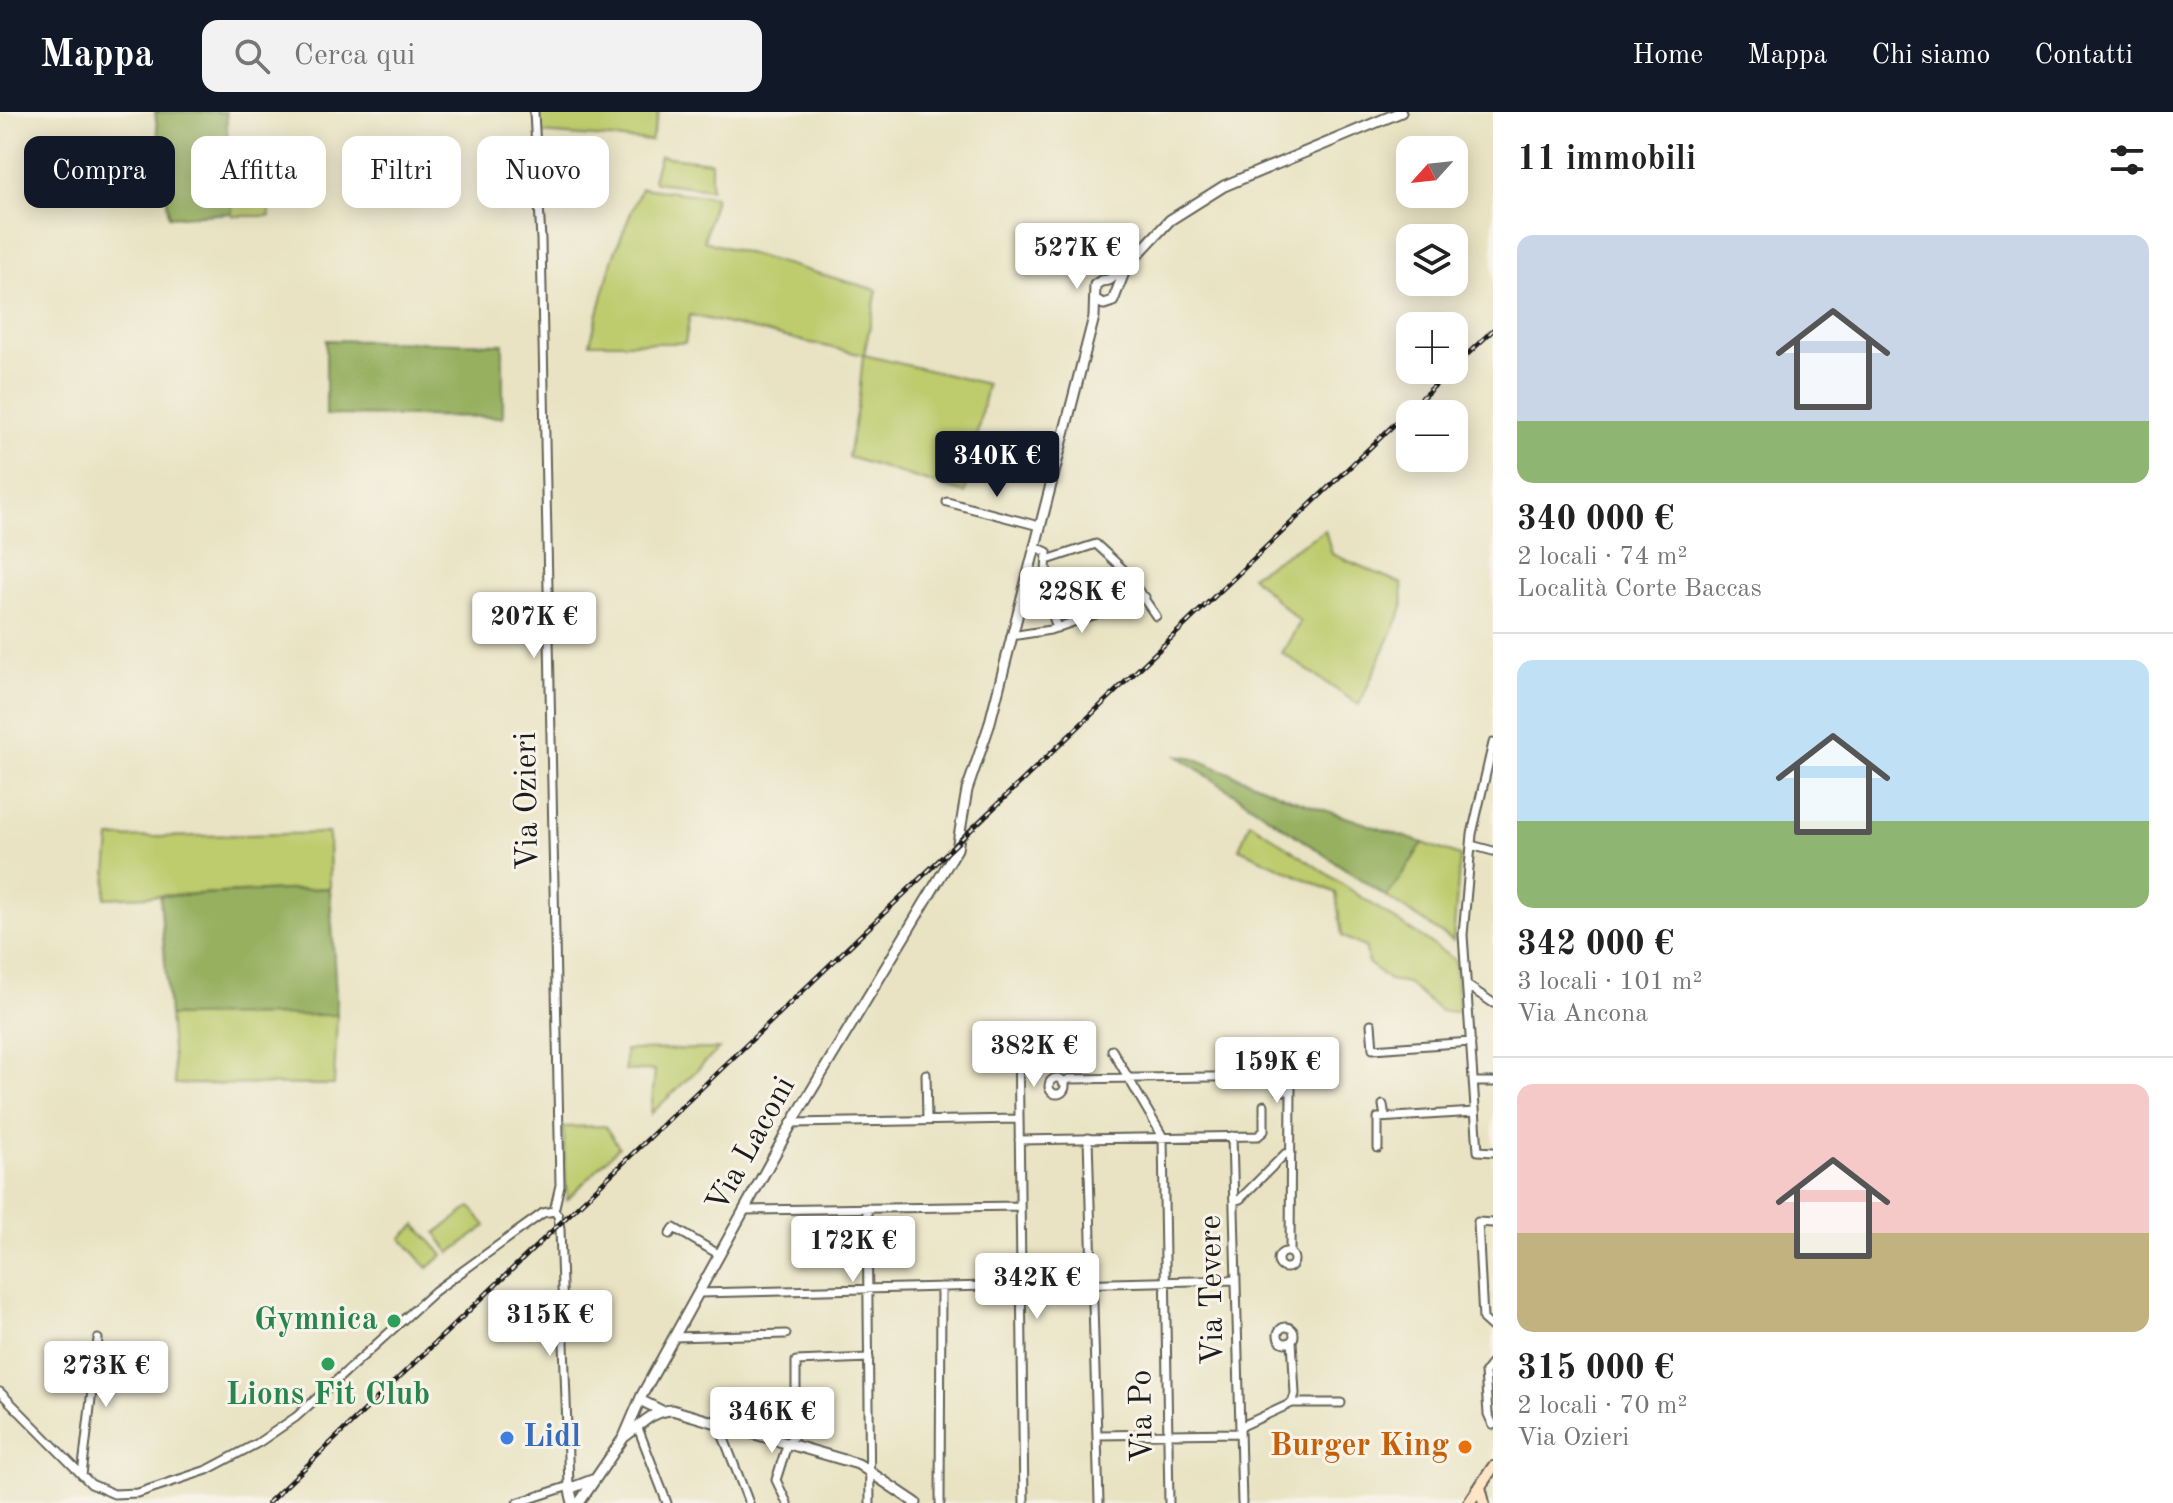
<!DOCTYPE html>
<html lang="it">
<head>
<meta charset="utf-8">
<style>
  :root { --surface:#fff; --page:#f2f2f2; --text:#222; --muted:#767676; --line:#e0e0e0; --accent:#111827 }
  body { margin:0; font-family:"Old Standard TT",serif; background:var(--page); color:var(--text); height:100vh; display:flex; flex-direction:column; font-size:30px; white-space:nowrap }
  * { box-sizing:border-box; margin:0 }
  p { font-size:26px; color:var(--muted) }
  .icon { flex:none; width:44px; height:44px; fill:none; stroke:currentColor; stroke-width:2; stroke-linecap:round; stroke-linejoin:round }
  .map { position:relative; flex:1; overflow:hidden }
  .sheet { display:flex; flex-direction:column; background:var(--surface); width:680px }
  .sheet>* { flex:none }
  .top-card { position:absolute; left:24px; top:24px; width:760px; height:72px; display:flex; gap:16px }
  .needle { width:52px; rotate:243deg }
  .fabs { position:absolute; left:1396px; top:24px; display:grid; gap:16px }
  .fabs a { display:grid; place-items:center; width:72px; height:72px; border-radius:16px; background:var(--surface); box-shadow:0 4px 20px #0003; font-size:40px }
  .price { position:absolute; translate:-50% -68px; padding:0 18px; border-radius:8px; background:#fff; color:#222; font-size:26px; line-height:52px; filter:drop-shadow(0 2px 4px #0008) }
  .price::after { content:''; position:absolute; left:50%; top:48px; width:24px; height:18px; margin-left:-12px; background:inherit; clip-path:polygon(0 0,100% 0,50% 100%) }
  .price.selected { background:var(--accent); color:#fff }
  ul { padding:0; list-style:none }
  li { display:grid; align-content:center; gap:16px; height:424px; padding:0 24px }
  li+li { border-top:2px solid var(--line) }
  li span { display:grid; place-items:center; height:248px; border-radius:16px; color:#555 }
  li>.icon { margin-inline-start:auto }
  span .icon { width:144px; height:144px; fill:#fffc; stroke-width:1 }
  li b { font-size:34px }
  h2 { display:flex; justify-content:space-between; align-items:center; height:96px; padding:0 24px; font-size:34px }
  .tag { padding:0 28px; border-radius:16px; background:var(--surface); box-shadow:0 4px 20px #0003; font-size:28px; line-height:72px }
  .tag.selected { background:var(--accent); color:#fff }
  header { display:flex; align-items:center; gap:48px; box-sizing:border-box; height:112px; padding:0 40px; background:var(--accent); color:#fff }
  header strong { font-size:38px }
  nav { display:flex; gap:44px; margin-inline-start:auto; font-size:28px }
  .search { width:560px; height:72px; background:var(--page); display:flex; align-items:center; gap:20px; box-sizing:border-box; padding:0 28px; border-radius:16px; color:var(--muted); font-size:30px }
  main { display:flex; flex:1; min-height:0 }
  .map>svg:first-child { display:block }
  .green { fill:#becc6e; stroke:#6d7445; stroke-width:2 }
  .forest { fill:#96b061; stroke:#59663e; stroke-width:2 }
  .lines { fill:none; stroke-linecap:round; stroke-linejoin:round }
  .minor-casing { stroke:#646256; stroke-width:11 }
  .tertiary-casing { stroke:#646256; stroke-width:13 }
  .secondary-casing { stroke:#646256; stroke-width:14 }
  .minor { stroke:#fff; stroke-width:7 }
  .tertiary { stroke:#fff; stroke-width:9 }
  .secondary { stroke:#ffe4c6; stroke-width:10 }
  .rail-casing { stroke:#1c1c1c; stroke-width:5 }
  .rail { stroke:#f7f3e8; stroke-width:2; stroke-dasharray:6; stroke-linecap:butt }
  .leisure-dot { fill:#2e9e5b; stroke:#f7f3e8; stroke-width:3 }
  .shop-dot { fill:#3f7fe0; stroke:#f7f3e8; stroke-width:3 }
  .food-dot { fill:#e8710a; stroke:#f7f3e8; stroke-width:3 }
  .labels { text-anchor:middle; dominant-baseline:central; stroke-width:6; stroke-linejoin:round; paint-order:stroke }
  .street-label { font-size:32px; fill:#1c1c1c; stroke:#f7f3e8 }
  .leisure-label { font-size:32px; font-weight:bold; fill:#27864d; stroke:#f7f3e8; text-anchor:end }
  .shop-label { font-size:32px; font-weight:bold; fill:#366cbe; stroke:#f7f3e8; text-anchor:start }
  .food-label { font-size:32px; font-weight:bold; fill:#c56008; stroke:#f7f3e8; text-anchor:end }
</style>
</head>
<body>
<header>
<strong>Mappa</strong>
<div class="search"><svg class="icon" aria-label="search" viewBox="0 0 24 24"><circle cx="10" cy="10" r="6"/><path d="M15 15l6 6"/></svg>Cerca qui</div>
<nav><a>Home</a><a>Mappa</a><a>Chi siamo</a><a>Contatti</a></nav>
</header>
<main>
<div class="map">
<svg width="1493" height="1391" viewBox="0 0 1493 1391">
  <rect width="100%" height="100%" fill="#f7f3e8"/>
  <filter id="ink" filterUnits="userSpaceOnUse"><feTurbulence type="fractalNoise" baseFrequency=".0125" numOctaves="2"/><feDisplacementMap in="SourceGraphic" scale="16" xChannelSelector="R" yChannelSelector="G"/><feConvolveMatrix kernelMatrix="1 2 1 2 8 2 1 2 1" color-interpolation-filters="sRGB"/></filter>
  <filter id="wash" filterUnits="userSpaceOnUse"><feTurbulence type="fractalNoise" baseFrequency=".006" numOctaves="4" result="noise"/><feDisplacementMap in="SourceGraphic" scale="32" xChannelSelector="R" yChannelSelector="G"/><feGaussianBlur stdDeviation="1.8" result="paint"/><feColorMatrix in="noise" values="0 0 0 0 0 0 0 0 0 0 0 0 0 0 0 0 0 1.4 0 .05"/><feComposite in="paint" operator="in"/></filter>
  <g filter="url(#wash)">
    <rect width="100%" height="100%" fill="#e9e3c3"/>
    <path class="green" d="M536,0H659L651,29L538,21Z
      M318,44L323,82L268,87L270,104H232L228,45Z
      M660,44L711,50V77L655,70L653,67Z
      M641,76L715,85L704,129L877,178L864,243L987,272L965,381L848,345L859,285L863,243L690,203L685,231H590L613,145Z
      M1325,418L1332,442L1402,472L1403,496L1359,593L1282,541L1300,510L1251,464Z
      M1250,710L1455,848L1459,900L1440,899L1407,871L1389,868L1368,851L1366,836L1342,824L1336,781L1239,737Z
      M329,721L330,776L105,786L110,726Z
      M1423,731L1460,744L1453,829L1387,785Z
      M239,902L337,903L334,973L175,972L169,904Z
      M719,937L651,1002L655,958L625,959V938Z
      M605,1014L619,1035L567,1088L563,1015Z
      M471,1095L486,1114L450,1141L436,1121Z
      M416,1113L443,1143L428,1156L401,1126Z"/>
    <path class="forest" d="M155,0H226L232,101L169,105Z
      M326,228L503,232V305L326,303Z
      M1178,644L1191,645L1292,687L1423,731L1387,785Z
      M330,776L337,903L169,904L160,784Z"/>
  </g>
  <g filter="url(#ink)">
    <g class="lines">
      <g class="minor-casing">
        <path id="minor" d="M947,390L1039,414
          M1034,434L1047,440L1045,481L1057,516
          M1047,448L1096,432L1124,458L1156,504
          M1045,481L1124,458
          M1011,524L1050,518L1145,485
          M1493,631L1472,722L1463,823L1478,1039L1493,1040
          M1471,733L1493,739
          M1468,874L1493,891
          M1371,912L1373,937L1471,930
          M1018,926L1024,1391
          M1112,938L1163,1025L1169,1391
          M926,962L927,1008
          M1276 971a8 8 0 1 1 16 0a8 8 0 1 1-16 0Z
          M1049 974a8 8 0 1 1 16 0a8 8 0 1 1-16 0Z
          M1474,970H1493
          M1063,971L1069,967L1280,964
          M1383,993L1385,1005
          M792,1011L1019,1007
          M1232,1024L1242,1391
          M1088,1026L1099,1391
          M1019,1028L1258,1024L1264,1019V993
          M1378,1036V1006L1475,1000
          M1234,1089L1240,1087L1285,1042L1291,1041
          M867,1096L870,1391
          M745,1098L1020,1094
          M1493,1111L1478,1110L1483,1207L1493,1216
          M670,1122L674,1116L720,1143
          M1278 1148a8 8 0 1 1 16 0a8 8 0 1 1-16 0Z
          M1290,1141L1291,973
          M699,1181L1236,1168
          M1278 1223a8 8 0 1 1 16 0a8 8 0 1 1-16 0Z
          M674,1225L786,1222
          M1292,1228L1295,1282L1292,1291
          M1493,1250L1485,1260L1488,1302L1493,1313
          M0,1280L91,1372L114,1382L138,1381L207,1358L258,1331L296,1305L435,1179L543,1101L554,1099
          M725,1313L723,1324L749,1391
          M1240,1315L1292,1291H1341
          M638,1316L667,1391
          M1098,1323L1240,1321
          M82,1363L98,1227
          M517,1391L569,1374L560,1117L558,1103L554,1099L560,1073L541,128L534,0
          M787,1391L776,1368L788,1330L796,1322V1249L869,1246
          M940,1391L941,1175"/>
      </g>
      <g class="tertiary-casing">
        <path id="tertiary" d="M1097,189L1104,192L1113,189L1125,158
          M640,1288L662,1299
          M624,1325C640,1314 651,1299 672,1298L858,1352L916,1391
          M573,1391L569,1374L574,1375L592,1368
          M579,1391L624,1325L642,1283L792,1011L957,737L967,678L989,614L1094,205L1095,173L1101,169L1109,168L1126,155L1170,108L1224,74L1401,0"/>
      </g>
      <g class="secondary-casing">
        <path id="secondary" d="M1480,1375L1484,1391
          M1469,1391L1493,1355"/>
      </g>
      <use href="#minor" class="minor"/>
      <use href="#tertiary" class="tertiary"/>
      <use href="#secondary" class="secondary"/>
      <g class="rail-casing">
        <path id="rail" d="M1454,255L1493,218
          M268,1391L1451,258"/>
      </g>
      <use href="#rail" class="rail"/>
    </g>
  </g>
  <g class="leisure-dot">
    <circle cx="394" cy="1209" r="8"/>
    <circle cx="328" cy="1252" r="8"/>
  </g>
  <circle class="shop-dot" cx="507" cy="1326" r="8"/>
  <circle class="food-dot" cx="1465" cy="1335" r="8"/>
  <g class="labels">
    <g class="street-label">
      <text transform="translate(528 689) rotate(-91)">Via Ozieri</text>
      <text transform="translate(752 1033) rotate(-61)">Via Laconi</text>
      <text transform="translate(1213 1178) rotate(-91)">Via Tevere</text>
      <text transform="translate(1143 1304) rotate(-91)">Via Po</text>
    </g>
    <g class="leisure-label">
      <text x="378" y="1209">Gymnica</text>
      <text x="328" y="1284" text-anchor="middle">Lions Fit Club</text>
    </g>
    <g class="shop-label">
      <text x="523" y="1326">Lidl</text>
    </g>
    <g class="food-label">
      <text x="1449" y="1335">Burger King</text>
    </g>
  </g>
</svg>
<div class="fabs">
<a><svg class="needle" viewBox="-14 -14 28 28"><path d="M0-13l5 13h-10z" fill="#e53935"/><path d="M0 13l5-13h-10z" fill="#767676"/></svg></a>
<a><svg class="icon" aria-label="layers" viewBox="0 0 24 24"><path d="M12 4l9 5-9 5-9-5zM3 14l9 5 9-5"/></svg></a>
<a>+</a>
<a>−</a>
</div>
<b class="price" style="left:1077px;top:179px">527K €</b>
<b class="price selected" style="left:997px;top:387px">340K €</b>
<b class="price" style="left:1082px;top:523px">228K €</b>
<b class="price" style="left:534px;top:548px">207K €</b>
<b class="price" style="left:1034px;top:977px">382K €</b>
<b class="price" style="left:1277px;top:993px">159K €</b>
<b class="price" style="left:853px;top:1172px">172K €</b>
<b class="price" style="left:1037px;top:1209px">342K €</b>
<b class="price" style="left:550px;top:1246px">315K €</b>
<b class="price" style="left:106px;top:1297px">273K €</b>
<b class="price" style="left:772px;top:1343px">346K €</b>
<div class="top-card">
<a class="tag selected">Compra</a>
<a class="tag">Affitta</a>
<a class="tag">Filtri</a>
<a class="tag">Nuovo</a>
</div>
</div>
<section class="sheet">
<h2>11 immobili<svg class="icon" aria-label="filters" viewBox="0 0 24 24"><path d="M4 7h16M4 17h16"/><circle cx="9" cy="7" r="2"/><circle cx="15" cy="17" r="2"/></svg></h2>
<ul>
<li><span style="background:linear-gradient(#c9d6e8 75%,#8fb573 0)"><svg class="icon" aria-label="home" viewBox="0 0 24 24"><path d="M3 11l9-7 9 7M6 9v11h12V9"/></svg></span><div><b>340 000 €</b><p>2 locali · 74 m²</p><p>Località Corte Baccas</p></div></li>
<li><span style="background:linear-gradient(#bfe0f5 65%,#8fb573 0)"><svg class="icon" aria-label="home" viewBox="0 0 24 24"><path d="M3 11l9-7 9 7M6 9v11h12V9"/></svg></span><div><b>342 000 €</b><p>3 locali · 101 m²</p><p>Via Ancona</p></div></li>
<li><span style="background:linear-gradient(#f6c9c9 60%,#c2b280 0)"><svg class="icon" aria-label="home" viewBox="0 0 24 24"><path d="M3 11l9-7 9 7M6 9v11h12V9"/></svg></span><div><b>315 000 €</b><p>2 locali · 70 m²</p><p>Via Ozieri</p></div></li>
</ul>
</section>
</main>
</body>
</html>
